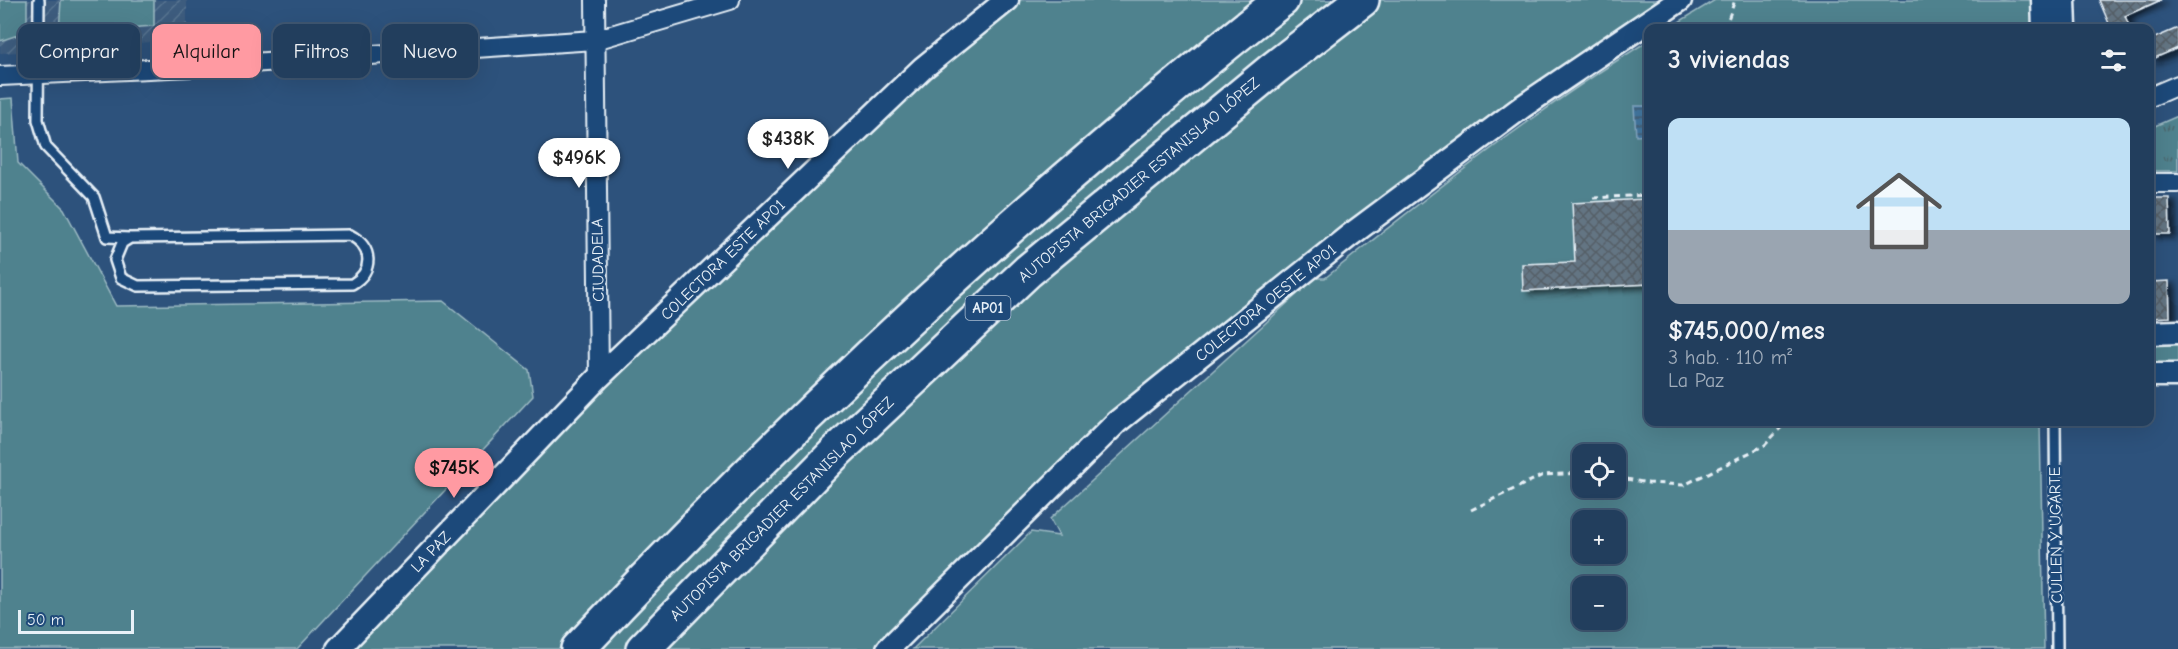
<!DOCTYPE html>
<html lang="es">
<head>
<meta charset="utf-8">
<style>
  :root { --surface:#223e5d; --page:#2a4563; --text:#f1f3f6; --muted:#a2aebc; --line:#3f5772; --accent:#ff9aa2 }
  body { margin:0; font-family:"Comic Neue",sans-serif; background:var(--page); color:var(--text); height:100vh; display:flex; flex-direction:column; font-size:22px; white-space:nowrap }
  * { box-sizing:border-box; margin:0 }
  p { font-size:20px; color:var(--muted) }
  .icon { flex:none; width:33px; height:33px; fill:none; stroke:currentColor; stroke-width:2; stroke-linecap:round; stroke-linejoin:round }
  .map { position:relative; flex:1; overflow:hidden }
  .side { position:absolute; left:1644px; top:24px; width:510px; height:402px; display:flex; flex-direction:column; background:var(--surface); border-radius:12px; box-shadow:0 6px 24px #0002,0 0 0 2px var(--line) }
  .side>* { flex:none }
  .top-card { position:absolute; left:18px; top:24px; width:570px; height:54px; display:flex; gap:12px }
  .fabs { position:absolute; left:1572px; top:444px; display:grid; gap:12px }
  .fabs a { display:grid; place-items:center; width:54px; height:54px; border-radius:12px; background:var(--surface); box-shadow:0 6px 24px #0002,0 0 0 2px var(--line); font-size:30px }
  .scale { position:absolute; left:18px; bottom:15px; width:116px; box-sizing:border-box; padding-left:6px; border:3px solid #e8f1f8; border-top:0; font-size:16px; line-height:21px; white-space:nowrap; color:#e8f1f8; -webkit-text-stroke:4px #1f4a7a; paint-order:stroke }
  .price { position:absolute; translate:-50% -51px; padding:0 14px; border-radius:21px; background:#fff; color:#222; font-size:20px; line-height:39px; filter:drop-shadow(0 2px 3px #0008) }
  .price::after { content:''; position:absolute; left:50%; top:36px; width:18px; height:14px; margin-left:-9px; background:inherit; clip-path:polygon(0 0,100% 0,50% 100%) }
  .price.on { background:var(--accent); color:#111 }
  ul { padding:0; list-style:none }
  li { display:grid; align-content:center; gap:12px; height:318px; padding:0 24px }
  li+li { border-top:2px solid var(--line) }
  li span { display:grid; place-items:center; height:186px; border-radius:12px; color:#555 }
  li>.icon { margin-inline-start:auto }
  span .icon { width:108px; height:108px; fill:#fffc; stroke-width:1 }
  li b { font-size:26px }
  h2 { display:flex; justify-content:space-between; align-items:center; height:72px; padding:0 24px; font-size:26px }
  .chip { padding:0 21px; border-radius:12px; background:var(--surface); box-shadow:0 6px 24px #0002,0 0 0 2px var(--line); font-size:21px; line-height:54px }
  .chip.on { background:var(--accent); color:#111 }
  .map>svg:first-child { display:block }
  .industrial { fill:url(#industrial-furrows) }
  .grass { fill:#50828e; stroke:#9cbac3; stroke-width:1.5; fill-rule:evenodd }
  .park { fill:url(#park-tufts); stroke:#9cbac3; stroke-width:1.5 }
  .water { fill:url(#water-rules); stroke:#84a7c3; stroke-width:1.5 }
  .building { fill:url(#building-cross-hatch); stroke:#e8f1f8; stroke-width:1.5; filter:url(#shadow) }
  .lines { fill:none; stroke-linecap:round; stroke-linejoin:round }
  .service-casing { stroke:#e8f1f8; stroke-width:14 }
  .minor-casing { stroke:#e8f1f8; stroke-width:22 }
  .tertiary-casing { stroke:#e8f1f8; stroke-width:27 }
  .motorway-casing { stroke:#e8f1f8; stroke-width:38 }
  .path { stroke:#e8f1f8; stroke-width:3; stroke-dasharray:6 4.5; stroke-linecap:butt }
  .service { stroke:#1f4a7a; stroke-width:9 }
  .minor { stroke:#1f4a7a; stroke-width:18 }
  .tertiary { stroke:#1f4a7a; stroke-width:22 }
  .motorway { stroke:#1f4a7a; stroke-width:33 }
  .labels { text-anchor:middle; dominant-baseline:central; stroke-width:5; stroke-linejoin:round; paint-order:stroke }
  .shield { fill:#1f4a7a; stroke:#acbfd2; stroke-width:1.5 }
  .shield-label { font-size:15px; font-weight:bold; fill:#e8f1f8 }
  .street-label { font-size:16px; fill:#e8f1f8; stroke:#1f4a7a }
</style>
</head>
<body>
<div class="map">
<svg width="2178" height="649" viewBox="0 0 2178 649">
  <defs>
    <pattern id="industrial-furrows" width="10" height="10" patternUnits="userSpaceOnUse" patternTransform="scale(1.5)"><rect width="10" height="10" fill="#3d5c7e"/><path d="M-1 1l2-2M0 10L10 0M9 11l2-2" fill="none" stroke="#597491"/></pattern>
    <pattern id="park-tufts" width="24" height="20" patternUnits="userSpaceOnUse" patternTransform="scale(1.5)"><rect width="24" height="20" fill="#50828e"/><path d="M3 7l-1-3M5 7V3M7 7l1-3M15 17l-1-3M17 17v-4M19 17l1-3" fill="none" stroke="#4c686f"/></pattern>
    <pattern id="water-rules" width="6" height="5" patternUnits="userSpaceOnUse" patternTransform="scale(1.5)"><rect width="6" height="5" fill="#42769f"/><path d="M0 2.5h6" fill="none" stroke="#445f74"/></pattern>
    <pattern id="building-cross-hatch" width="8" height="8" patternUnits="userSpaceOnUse" patternTransform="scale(1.5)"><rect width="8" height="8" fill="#637483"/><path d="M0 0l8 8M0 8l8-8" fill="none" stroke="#545e66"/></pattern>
    <filter id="shadow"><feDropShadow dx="6" dy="3.5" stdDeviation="3" flood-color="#0009"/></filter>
  </defs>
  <rect width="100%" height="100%" fill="#2d527c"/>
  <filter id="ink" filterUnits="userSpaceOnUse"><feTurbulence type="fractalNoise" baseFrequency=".0167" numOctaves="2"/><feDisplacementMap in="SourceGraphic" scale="12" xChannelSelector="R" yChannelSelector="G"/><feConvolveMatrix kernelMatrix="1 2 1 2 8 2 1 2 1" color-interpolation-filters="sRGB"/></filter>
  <g filter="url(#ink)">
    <path class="industrial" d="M0,0H187V38L83,49L0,53Z"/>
    <path class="grass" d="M0,0H27V32L0,41Z
      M61,0H154V26L59,33Z
      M1007,0H1680L1117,422L888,649H338L599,377Z
      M1715,0H2033V28H1669Z
      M1648,41V422H2040L2044,649H913L1031,532L1059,536L1050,519L1315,278H1325C1429,195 1535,111 1648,41ZM1582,454H1616V488H1582ZM1582,520H1616V554H1582ZM1582,586H1616V620H1582Z
      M13,98L18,163L64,209L116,306L443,301L529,370L533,396L297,649H0V99Z
      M2178,339V370L2150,371V340Z"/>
    <path class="park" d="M2178,116V171H2150V128Z"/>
    <path class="water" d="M1634,106H1648V135L1636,136Z"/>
    <path class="building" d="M2099,0H2161L2125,16L2130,28H2111Z
      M2178,28V48L2150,60V40Z
      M2150,198H2169L2170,234H2150Z
      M1646,199L1648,284L1523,291L1522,264L1575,262L1572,203Z
      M2169,281L2170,317L2150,318V282Z"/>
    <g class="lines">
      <g class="service-casing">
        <path id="service" d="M39,0L38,120L46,147L94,197L107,237L129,238
          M350,235C373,247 374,271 352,284L138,286L121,278L115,260L122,243L130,238Z
          M2055,422L2057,649"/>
      </g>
      <g class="minor-casing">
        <path id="minor" d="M595,0L599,377
          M0,76L191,67L595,40L730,0
          M2150,97L2178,85
          M2150,183H2178"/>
      </g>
      <g class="tertiary-casing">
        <path id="tertiary" d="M2043,0L2044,28
          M2064,0L2065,28
          M2150,333L2178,332
          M2150,375H2178
          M338,649L599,377L923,68L1007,0
          M888,649L1117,422L1349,236L1522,107L1680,0"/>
      </g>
      <g class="motorway-casing">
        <path id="motorway" d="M578,649C746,470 923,299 1111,140C1167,93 1223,45 1282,0
          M643,649L836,452L1028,271L1273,69L1362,0"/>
      </g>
      <path class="path" d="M1725,28L1735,0
        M1593,198L1648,195
        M1616,477L1648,483L1684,485L1765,445L1786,422
        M1471,510L1543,475L1582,473"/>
      <use href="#service" class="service"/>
      <use href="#minor" class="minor"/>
      <use href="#tertiary" class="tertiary"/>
      <use href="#motorway" class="motorway"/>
    </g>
  </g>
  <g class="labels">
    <rect class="shield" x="965.5" y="296" width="45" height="24" rx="4.5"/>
    <g class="shield-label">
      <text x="988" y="308">AP01</text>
    </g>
    <g class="street-label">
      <text transform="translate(1139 180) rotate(-40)">AUTOPISTA BRIGADIER ESTANISLAO LÓPEZ</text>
      <text transform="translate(598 260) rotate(-91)">CIUDADELA</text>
      <text transform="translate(723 260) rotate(-44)">COLECTORA ESTE AP01</text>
      <text transform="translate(1266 303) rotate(-39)">COLECTORA OESTE AP01</text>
      <text transform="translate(782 509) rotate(-45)">AUTOPISTA BRIGADIER ESTANISLAO LÓPEZ</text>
      <text transform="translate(2056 535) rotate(-91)">CULLEN Y UGARTE</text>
      <text transform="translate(431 552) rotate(-46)">LA PAZ</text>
    </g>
  </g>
</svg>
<div class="fabs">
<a><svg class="icon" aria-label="locate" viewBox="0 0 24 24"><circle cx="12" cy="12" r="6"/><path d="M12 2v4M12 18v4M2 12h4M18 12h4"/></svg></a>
<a>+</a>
<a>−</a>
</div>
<div class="scale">50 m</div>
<b class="price" style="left:788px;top:170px">$438K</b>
<b class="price" style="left:579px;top:189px">$496K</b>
<b class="price on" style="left:454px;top:499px">$745K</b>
<div class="top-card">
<a class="chip">Comprar</a>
<a class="chip on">Alquilar</a>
<a class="chip">Filtros</a>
<a class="chip">Nuevo</a>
</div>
<section class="side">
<h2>3 viviendas<svg class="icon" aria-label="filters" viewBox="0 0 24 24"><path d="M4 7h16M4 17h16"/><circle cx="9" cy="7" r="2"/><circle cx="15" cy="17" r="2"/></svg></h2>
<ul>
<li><span style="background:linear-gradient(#bfe0f5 60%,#9aa5b1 0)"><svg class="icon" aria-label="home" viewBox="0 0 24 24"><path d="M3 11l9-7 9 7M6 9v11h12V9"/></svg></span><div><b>$745,000/mes</b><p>3 hab. · 110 m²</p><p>La Paz</p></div></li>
</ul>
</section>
</div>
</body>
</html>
